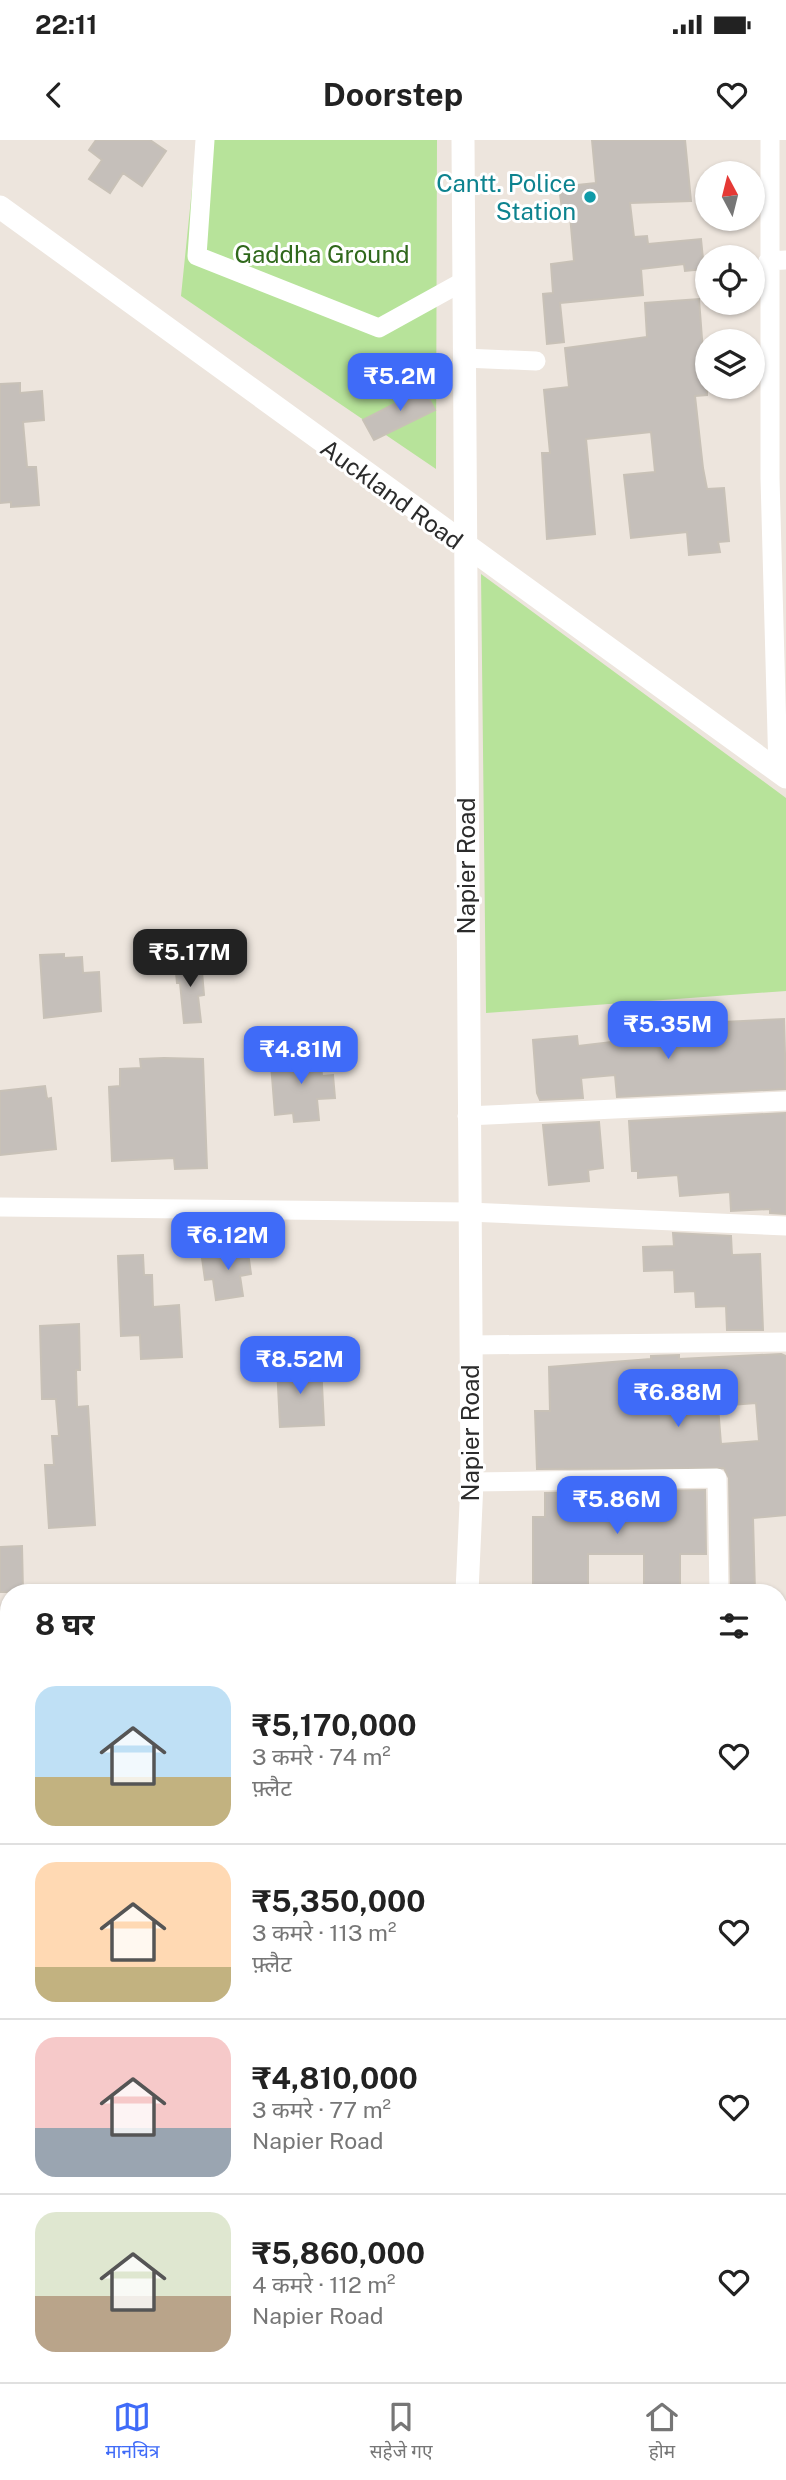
<!DOCTYPE html>
<html lang="hi">
<head>
<meta charset="utf-8">
<style>
  :root { --surface:#fff; --page:#f2f2f2; --text:#222; --muted:#767676; --line:#e0e0e0; --accent:#3f6bf8 }
  body { margin:0; font-family:"Public Sans","Noto Sans Devanagari",sans-serif; background:var(--page); color:var(--text); height:100vh; display:flex; flex-direction:column; font-size:26px; white-space:nowrap }
  * { box-sizing:border-box; margin:0 }
  p { font-size:23px; color:var(--muted) }
  .icon { flex:none; width:38px; height:38px; fill:none; stroke:currentColor; stroke-width:2; stroke-linecap:round; stroke-linejoin:round }
  .map { position:relative; flex:1; overflow:hidden }
  .drawer { position:absolute; left:0px; top:1444px; width:788px; height:800px; display:flex; flex-direction:column; background:var(--surface); border-radius:28px 28px 0 0; box-shadow:0 2px 5px #0004 }
  .drawer>* { flex:none }
  .needle { width:46px; rotate:353deg }
  .tools { position:absolute; left:695px; top:21px; display:grid; gap:14px }
  .tools a { display:grid; place-items:center; width:70px; height:70px; border-radius:50%; background:var(--surface); box-shadow:0 2px 5px #0004; font-size:35px }
  .price { position:absolute; translate:-50% -60px; padding:0 16px; border-radius:14px; background:var(--accent); color:#fff; font-size:23px; line-height:46px; filter:drop-shadow(0 2px 4px #0008) }
  .price::after { content:''; position:absolute; left:50%; top:42px; width:21px; height:16px; margin-left:-10px; background:inherit; clip-path:polygon(0 0,100% 0,50% 100%) }
  .price.active { background:#222; color:#fff }
  ul { padding:0; list-style:none }
  li { display:flex; align-items:center; gap:21px; height:175px; padding:0 35px }
  li+li { border-top:2px solid var(--line) }
  li span { display:grid; place-items:center; flex:none; width:196px; height:140px; border-radius:21px; color:#555 }
  li>.icon { margin-inline-start:auto }
  span .icon { width:84px; height:84px; fill:#fffc; stroke-width:1 }
  li b { font-size:30px }
  h2 { display:flex; justify-content:space-between; align-items:center; height:84px; padding:0 35px; font-size:30px }
  .status { display:flex; justify-content:space-between; align-items:center; height:49px; padding:0 35px; background:var(--surface); direction:ltr }
  .status svg { height:19px; fill:currentColor }
  header { display:flex; justify-content:space-between; align-items:center; height:91px; padding:0 35px; background:var(--surface); font-size:32px; font-weight:700 }
  .dock { display:flex; justify-content:space-around; align-items:center; height:98px; border-top:2px solid var(--line); background:var(--surface); font-size:19px; color:var(--muted) }
  .dock a { display:grid; justify-items:center; gap:4px }
  .dock .active { color:var(--accent) }
  .map>svg:first-child { display:block }
  .green { fill:#b7e39a }
  .building { fill:#c5bfba; stroke:#c8c1b7; stroke-width:2; fill-rule:evenodd }
  .lines { fill:none; stroke-linecap:round; stroke-linejoin:round }
  .minor { stroke:#fff; stroke-width:19 }
  .tertiary { stroke:#fff; stroke-width:23 }
  .culture-dot { fill:#0f9aa8; stroke:#fff; stroke-width:2.5 }
  .labels { text-anchor:middle; dominant-baseline:central; stroke-width:6; stroke-linejoin:round; paint-order:stroke }
  .culture-label { font-size:24px; fill:#0d838f; stroke:#fff; text-anchor:end }
  .park-label { font-size:24px; fill:#2f681b; stroke:#fff }
  .street-label { font-size:24px; fill:#2b2b2b; stroke:#fff }
</style>
</head>
<body>
<div class="status"><b>22:11</b><svg viewBox="0 0 49 12"><path d="M0 12V9h3v3zM5 12V6h3v6zM10 12V3h3v9zM15 12V0h3v12zM26 1h20v11H26zM47 4h2v5h-2z"/></svg></div>
<header><svg class="icon" aria-label="back" viewBox="0 0 24 24"><path d="M15 5l-7 7 7 7"/></svg>Doorstep<svg class="icon" aria-label="heart" viewBox="0 0 24 24"><path d="M12 20l-8-8c-3-5 5-10 8-4 3-6 11-1 8 4z"/></svg></header>
<div class="map">
<svg width="786" height="2242" viewBox="0 0 786 2242">
  <rect width="100%" height="100%" fill="#ede5dd"/>
  <path class="green" d="M197,0H437L436,329L181,156Z
    M481,434L786,658V851L486,873Z"/>
  <path class="building" d="M96,0H150L166,11L142,46L123,33L110,53L89,39L102,20L89,10Z
    M592,0H685L691,61L630,63L634,97L647,96L648,104L701,99L704,129L685,131L684,124L641,129L643,155L560,163L564,202L547,204L543,154L553,153L551,124L574,121L570,75L563,76L559,47L596,43Z
    M699,159L703,212L707,211V255L695,256L703,328L707,349L724,348L729,401L718,402L720,412L689,415L687,392L631,398L624,335L655,332L651,292L586,299L595,394L547,399L542,313H550L544,250L569,247L565,208L647,197L645,163Z
    M20,243V253L42,251L44,280L23,282L27,327H36L39,365L11,367V362L0,363V244Z
    M421,244L435,270L374,300L363,280L410,256L407,251Z
    M64,814V818L82,817L83,833L99,832L101,871L44,878L40,815Z
    M201,820L204,855L198,856L201,882L184,883L180,843H177L175,822Z
    M784,879L786,949L617,957L615,935L581,938L583,958L540,960L537,953L533,900L577,896L578,906L612,902L611,894L704,886L703,883Z
    M320,910L322,936L333,935L335,958L317,959L319,980L294,982L293,973L275,975L271,924L291,923V913Z
    M164,918L203,919L207,1028L175,1029L174,1018L112,1021L109,947L120,946V929L141,928L140,919Z
    M45,946L47,959L51,958L56,1009L0,1015V951Z
    M786,973V1074L770,1073V1069L731,1071L730,1052L680,1056L678,1035L638,1038V1031H632L629,981Z
    M599,982L603,1028L588,1030L589,1041L549,1045L543,985Z
    M673,1093L731,1096L732,1115L760,1114L763,1190H727L726,1166L696,1167L695,1151L675,1152L674,1130L644,1131L643,1107L674,1106Z
    M247,1105L251,1134L240,1136L243,1156L216,1160L213,1139L205,1140L202,1118L226,1114L225,1108Z
    M143,1115L144,1135H152L153,1167L179,1165L182,1217L141,1219L140,1195L121,1196L118,1116Z
    M79,1184L80,1230H76L77,1267L88,1266L95,1385L49,1388L45,1325H54L52,1296H59L56,1259H42L40,1186Z
    M781,1214L786,1216V1375L753,1378L755,1452H731L729,1338L724,1328L537,1329L535,1271H550L549,1227L651,1219V1216L679,1215V1219ZM756,1263L759,1301L721,1304L718,1266Z
    M321,1224L324,1285L280,1287L277,1226Z
    M705,1350L706,1414H680V1452H644V1414H588V1452H533V1377H545V1353Z
    M22,1406L23,1452H0V1407Z"/>
  <g class="lines">
    <path class="minor" d="M205,0L197,116L379,188L464,141
      M770,0V338L778,631
      M768,121L786,120
      M464,218L536,221
      M467,976L786,961
      M0,1067L468,1072L786,1086
      M470,1205L786,1202
      M472,1342L717,1338L719,1452
      M0,2087H9"/>
    <path class="tertiary" d="M463,0L472,1342L467,1452
      M0,67L786,637
      M779,1514H786
      M779,1543H786
      M454,2242V2235"/>
  </g>
  <circle class="culture-dot" cx="590" cy="57" r="7"/>
  <g class="labels">
    <g class="culture-label">
      <text x="576" y="43">Cantt. Police<tspan x="576" dy="28">Station</tspan></text>
    </g>
    <g class="park-label">
      <text x="322" y="114">Gaddha Ground</text>
    </g>
    <g class="street-label">
      <text transform="translate(392 354) rotate(36)">Auckland Road</text>
      <text transform="translate(466 726) rotate(-90)">Napier Road</text>
      <text transform="translate(470 1293) rotate(-90)">Napier Road</text>
    </g>
  </g>
</svg>
<div class="tools">
<a><svg class="needle" viewBox="-14 -14 28 28"><path d="M0-13l5 13h-10z" fill="#e53935"/><path d="M0 13l5-13h-10z" fill="#767676"/></svg></a>
<a><svg class="icon" aria-label="locate" viewBox="0 0 24 24"><circle cx="12" cy="12" r="6"/><path d="M12 2v4M12 18v4M2 12h4M18 12h4"/></svg></a>
<a><svg class="icon" aria-label="layers" viewBox="0 0 24 24"><path d="M12 4l9 5-9 5-9-5zM3 14l9 5 9-5"/></svg></a>
</div>
<b class="price" style="left:400px;top:273px">₹5.2M</b>
<b class="price active" style="left:190px;top:849px">₹5.17M</b>
<b class="price" style="left:668px;top:921px">₹5.35M</b>
<b class="price" style="left:301px;top:946px">₹4.81M</b>
<b class="price" style="left:228px;top:1132px">₹6.12M</b>
<b class="price" style="left:300px;top:1256px">₹8.52M</b>
<b class="price" style="left:678px;top:1289px">₹6.88M</b>
<b class="price" style="left:617px;top:1396px">₹5.86M</b>
<section class="drawer">
<h2>8 घर<svg class="icon" aria-label="filters" viewBox="0 0 24 24"><path d="M4 7h16M4 17h16"/><circle cx="9" cy="7" r="2"/><circle cx="15" cy="17" r="2"/></svg></h2>
<ul>
<li><span style="background:linear-gradient(#bfe0f5 65%,#c2b280 0)"><svg class="icon" aria-label="home" viewBox="0 0 24 24"><path d="M3 11l9-7 9 7M6 9v11h12V9"/></svg></span><div><b>₹5,170,000</b><p>3 कमरे · 74 m²</p><p>फ़्लैट</p></div><svg class="icon" aria-label="heart" viewBox="0 0 24 24"><path d="M12 20l-8-8c-3-5 5-10 8-4 3-6 11-1 8 4z"/></svg></li>
<li><span style="background:linear-gradient(#ffd9b3 75%,#c2b280 0)"><svg class="icon" aria-label="home" viewBox="0 0 24 24"><path d="M3 11l9-7 9 7M6 9v11h12V9"/></svg></span><div><b>₹5,350,000</b><p>3 कमरे · 113 m²</p><p>फ़्लैट</p></div><svg class="icon" aria-label="heart" viewBox="0 0 24 24"><path d="M12 20l-8-8c-3-5 5-10 8-4 3-6 11-1 8 4z"/></svg></li>
<li><span style="background:linear-gradient(#f6c9c9 65%,#9aa5b1 0)"><svg class="icon" aria-label="home" viewBox="0 0 24 24"><path d="M3 11l9-7 9 7M6 9v11h12V9"/></svg></span><div><b>₹4,810,000</b><p>3 कमरे · 77 m²</p><p>Napier Road</p></div><svg class="icon" aria-label="heart" viewBox="0 0 24 24"><path d="M12 20l-8-8c-3-5 5-10 8-4 3-6 11-1 8 4z"/></svg></li>
<li><span style="background:linear-gradient(#dfe7d0 60%,#b9a48a 0)"><svg class="icon" aria-label="home" viewBox="0 0 24 24"><path d="M3 11l9-7 9 7M6 9v11h12V9"/></svg></span><div><b>₹5,860,000</b><p>4 कमरे · 112 m²</p><p>Napier Road</p></div><svg class="icon" aria-label="heart" viewBox="0 0 24 24"><path d="M12 20l-8-8c-3-5 5-10 8-4 3-6 11-1 8 4z"/></svg></li>
</ul>
</section>
</div>
<nav class="dock">
<a class="active"><svg class="icon" aria-label="map" viewBox="0 0 24 24"><path d="M3 6l6-2 6 2 6-2v14l-6 2-6-2-6 2zM9 4v14M15 6v14"/></svg>मानचित्र</a>
<a><svg class="icon" aria-label="saved" viewBox="0 0 24 24"><path d="M7 4h10v16l-5-4-5 4z"/></svg>सहेजे गए</a>
<a><svg class="icon" aria-label="home" viewBox="0 0 24 24"><path d="M3 11l9-7 9 7M6 9v11h12V9"/></svg>होम</a>
</nav>
</body>
</html>
